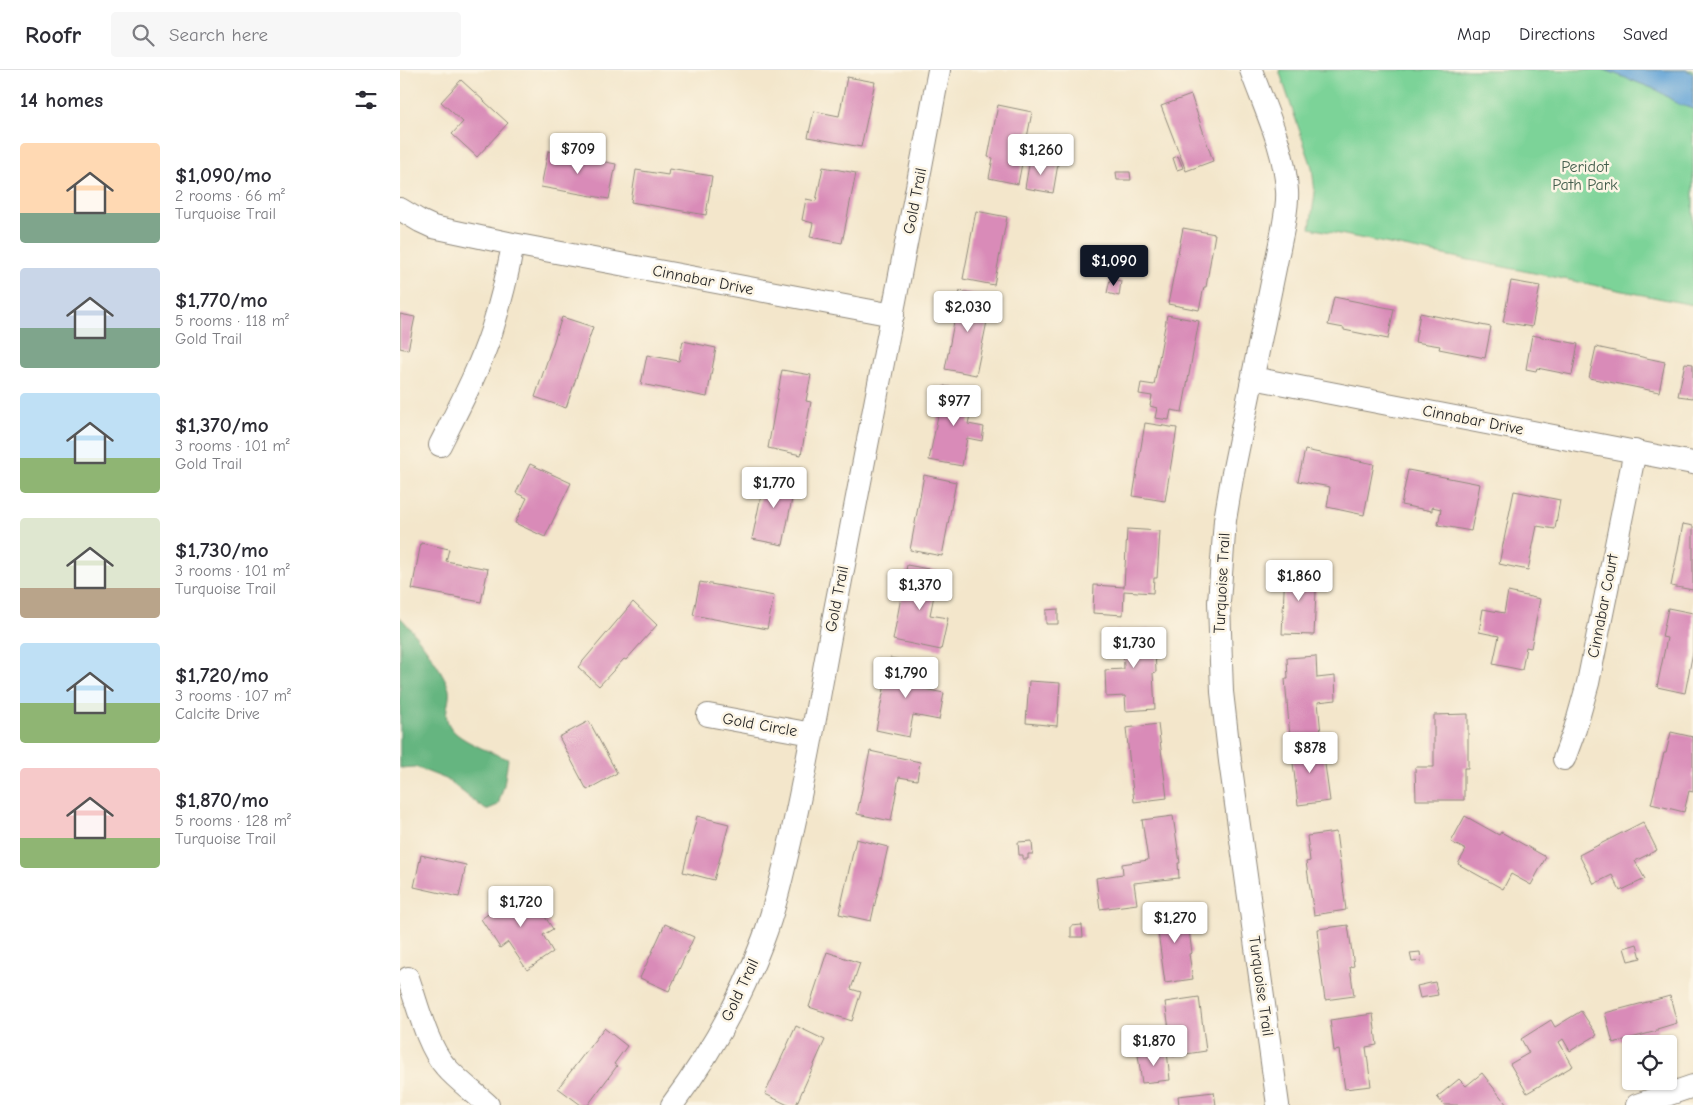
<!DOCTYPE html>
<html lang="en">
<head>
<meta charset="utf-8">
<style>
  :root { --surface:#fff; --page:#f7f7f7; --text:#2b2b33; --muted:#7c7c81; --line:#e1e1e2; --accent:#111827 }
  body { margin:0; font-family:"Comic Neue",sans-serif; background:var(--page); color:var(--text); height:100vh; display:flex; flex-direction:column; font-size:19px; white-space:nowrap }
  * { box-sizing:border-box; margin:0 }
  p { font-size:16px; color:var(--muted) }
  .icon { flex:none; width:28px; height:28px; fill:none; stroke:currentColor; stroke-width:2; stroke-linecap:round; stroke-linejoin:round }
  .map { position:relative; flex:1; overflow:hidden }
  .details { display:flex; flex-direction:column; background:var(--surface); width:400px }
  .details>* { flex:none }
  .buttons { position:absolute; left:1222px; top:965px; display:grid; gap:10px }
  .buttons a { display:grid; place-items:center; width:55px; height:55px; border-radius:5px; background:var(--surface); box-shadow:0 1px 4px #0004; font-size:25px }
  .price { position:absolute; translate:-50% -42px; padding:0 11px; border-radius:5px; background:#fff; color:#222; font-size:16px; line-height:32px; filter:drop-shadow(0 1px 2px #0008) }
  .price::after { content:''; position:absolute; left:50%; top:30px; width:15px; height:11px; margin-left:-8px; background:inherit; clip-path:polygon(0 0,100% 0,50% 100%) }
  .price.current { background:var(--accent); color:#fff }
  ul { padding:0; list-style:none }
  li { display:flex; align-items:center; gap:15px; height:125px; padding:0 20px }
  li span { display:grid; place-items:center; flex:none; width:140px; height:100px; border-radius:5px; color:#555 }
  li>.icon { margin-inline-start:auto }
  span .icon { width:60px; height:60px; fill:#fffc; stroke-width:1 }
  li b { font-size:21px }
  h2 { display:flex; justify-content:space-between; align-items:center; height:60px; padding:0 20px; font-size:21px }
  header { display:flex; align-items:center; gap:30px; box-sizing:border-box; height:70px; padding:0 25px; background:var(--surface); border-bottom:1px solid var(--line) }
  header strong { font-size:24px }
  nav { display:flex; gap:28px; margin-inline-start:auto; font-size:18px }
  .search { width:350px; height:45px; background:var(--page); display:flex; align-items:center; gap:12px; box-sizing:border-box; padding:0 18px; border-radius:5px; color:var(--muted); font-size:19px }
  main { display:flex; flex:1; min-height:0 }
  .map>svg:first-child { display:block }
  .green { fill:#7cd398; stroke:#547f62 }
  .forest { fill:#65b580; stroke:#487056 }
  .water { fill:#64a4d7; stroke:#486881 }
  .building { fill:#d98bb8 }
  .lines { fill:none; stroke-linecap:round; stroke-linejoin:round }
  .minor-casing { stroke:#8f887b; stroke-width:24 }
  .minor { stroke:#fff; stroke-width:22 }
  .labels { text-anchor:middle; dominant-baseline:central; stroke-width:5; stroke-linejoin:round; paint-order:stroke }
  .park-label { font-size:16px; fill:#435d4c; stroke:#fcf5e5 }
  .street-label { font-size:16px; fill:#2b2b2b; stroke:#fcf5e5 }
</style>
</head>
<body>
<header>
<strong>Roofr</strong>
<div class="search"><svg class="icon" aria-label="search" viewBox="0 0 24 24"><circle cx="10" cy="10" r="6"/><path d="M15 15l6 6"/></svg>Search here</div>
<nav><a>Map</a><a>Directions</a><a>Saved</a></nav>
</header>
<main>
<section class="details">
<h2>14 homes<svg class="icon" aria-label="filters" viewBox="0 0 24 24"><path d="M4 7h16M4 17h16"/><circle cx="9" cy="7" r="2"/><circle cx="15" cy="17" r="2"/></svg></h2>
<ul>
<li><span style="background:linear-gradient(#ffd9b3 70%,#7fa58c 0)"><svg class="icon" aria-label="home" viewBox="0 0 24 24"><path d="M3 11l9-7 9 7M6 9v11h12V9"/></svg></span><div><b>$1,090/mo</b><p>2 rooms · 66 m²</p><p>Turquoise Trail</p></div></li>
<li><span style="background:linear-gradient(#c9d6e8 60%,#7fa58c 0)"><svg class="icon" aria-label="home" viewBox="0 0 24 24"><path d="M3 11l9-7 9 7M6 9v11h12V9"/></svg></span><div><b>$1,770/mo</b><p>5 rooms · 118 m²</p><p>Gold Trail</p></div></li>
<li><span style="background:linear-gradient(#bfe0f5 65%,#8fb573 0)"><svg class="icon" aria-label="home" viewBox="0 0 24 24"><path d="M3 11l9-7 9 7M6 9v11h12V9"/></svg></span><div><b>$1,370/mo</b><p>3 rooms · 101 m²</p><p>Gold Trail</p></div></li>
<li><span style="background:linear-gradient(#dfe7d0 70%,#b9a48a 0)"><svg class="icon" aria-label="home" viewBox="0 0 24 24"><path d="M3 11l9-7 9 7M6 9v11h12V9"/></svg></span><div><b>$1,730/mo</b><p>3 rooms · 101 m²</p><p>Turquoise Trail</p></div></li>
<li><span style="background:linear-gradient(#bfe0f5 60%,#8fb573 0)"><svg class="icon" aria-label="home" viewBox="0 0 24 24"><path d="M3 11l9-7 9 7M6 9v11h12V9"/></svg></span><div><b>$1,720/mo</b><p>3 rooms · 107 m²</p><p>Calcite Drive</p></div></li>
<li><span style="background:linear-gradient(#f6c9c9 70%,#8fb573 0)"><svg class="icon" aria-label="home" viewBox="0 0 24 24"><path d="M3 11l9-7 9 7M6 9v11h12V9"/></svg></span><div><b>$1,870/mo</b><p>5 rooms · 128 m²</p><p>Turquoise Trail</p></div></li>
</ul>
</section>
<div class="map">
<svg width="1293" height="1035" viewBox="0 0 1293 1035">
  <rect width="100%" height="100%" fill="#fcf5e5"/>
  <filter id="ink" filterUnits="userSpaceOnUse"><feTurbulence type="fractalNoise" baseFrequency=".02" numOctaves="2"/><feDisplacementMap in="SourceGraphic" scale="10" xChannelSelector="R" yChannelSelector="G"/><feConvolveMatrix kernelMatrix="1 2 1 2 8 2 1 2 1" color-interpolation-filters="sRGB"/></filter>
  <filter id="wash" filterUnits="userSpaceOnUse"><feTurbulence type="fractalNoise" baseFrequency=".0096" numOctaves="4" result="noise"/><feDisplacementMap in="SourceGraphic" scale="20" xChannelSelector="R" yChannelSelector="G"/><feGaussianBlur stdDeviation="1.12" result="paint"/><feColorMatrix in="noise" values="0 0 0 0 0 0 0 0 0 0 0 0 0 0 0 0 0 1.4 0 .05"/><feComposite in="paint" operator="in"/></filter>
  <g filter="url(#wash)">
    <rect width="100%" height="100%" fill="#f3e6cb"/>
    <path class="green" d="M879,0H1293V235L910,158L915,123L912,97Z"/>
    <path class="forest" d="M0,547C13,560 46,603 49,620C51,633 41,644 51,658C60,671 93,683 108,689L104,715L98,735L86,740L46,709L15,697L0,698Z"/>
    <path class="water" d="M1205,0H1286L1293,3V39L1278,34L1257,20Z"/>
    <g id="blocks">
      <path class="building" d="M447,7L475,12L461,77L408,67L414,41L439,46Z
        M61,10L108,53L77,87L52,64L63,52L41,32Z
        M791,25L813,91L786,101L761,36Z
        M598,35L632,42L618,114L589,108L593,88L588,87Z
        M148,81L216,94L209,129L141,117Z
        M778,86L783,98L777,100L773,88Z
        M630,89L658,94L653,123L625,118Z
        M423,97L456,103L442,173L410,167L413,153L402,150L406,129L416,131Z
        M269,99L312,106L306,145L231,132L236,100L268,105Z
        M716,102H730L731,110H717Z
        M576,141L607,147L594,215L563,209Z
        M783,158L815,164L806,217H804L799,240L768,234Z
        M710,209L721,211L719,226L707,223Z
        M1111,211L1140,216L1132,257L1103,252Z
        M560,221L592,227L576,305L545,299Z
        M934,227L994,239L988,269L944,260V258L928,255Z
        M1020,243L1091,257L1085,288L1039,279L1040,276L1015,272Z
        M0,244L15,247L8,280L0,278Z
        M767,245L799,251L782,342L771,340L769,350L755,348L757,338L750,336L752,326L739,324L741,313L754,315Z
        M162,247L193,257L166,338L135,327Z
        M1132,265L1178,274L1172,305L1137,298L1136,301L1126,299Z
        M283,271L316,278L307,327L241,314L247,285L279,291Z
        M1196,277L1265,292L1259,322L1189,308Z
        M1285,293L1293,294V328L1278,326Z
        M382,300L411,305L406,331L411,332L401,385L368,378Z
        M544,316L575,322L568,354L584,357L582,371L567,368L562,396L529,390Z
        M745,353L777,358L765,431L733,426Z
        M905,380L974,394L964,445L927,437L930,417L898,411Z
        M130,394L171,413L145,467L115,453L127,428L116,423Z
        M1008,400L1080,414L1071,461L1038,455L1041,439L1032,437V441L1001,435Z
        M366,402L394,408L390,428L392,429L383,475L352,469Z
        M524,405L556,412L542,486L510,480Z
        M1114,421L1160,430L1155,459L1137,456L1128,500L1099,494Z
        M1283,454L1293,456V520L1271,516Z
        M727,459L760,461L757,508H754L753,523L724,521L723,545L693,543L694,515L724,517Z
        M21,473L49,479L46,491L88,499L81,532L12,519Z
        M507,495L539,501L530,545L548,548L541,580L493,570Z
        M885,499L917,500L914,565L882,564Z
        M300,512L374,526L367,559L293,545Z
        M1108,522L1140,529L1131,578L1126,577L1122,600L1093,594L1099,566L1079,562L1083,539L1104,543Z
        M233,532L257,555L226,590L224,589L199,616L178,597Z
        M1268,538L1293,543V582L1285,623L1257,617L1267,568L1262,567Z
        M658,539V554H646V540Z
        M754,559L756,602L753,603L755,639L726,641L725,626L706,627L705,600L724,599L723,572L707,573V561Z
        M916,586L917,608L935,606L936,630L918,632L921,664L890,667L885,609H888L887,588Z
        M490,588L523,594L519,618L544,623L539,650L513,645L509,667L476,660Z
        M629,611L660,613L657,656L626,653Z
        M1068,644V698H1064V730H1016L1015,697H1034V645Z
        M189,651L217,703L187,720L159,667Z
        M758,654L767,728L734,732L726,658Z
        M1271,662L1293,667V722L1289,721L1284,742L1251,734L1264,683H1266Z
        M922,672L930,731L898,735L891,676Z
        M470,681L520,692L517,710L499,707L491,751L457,744Z
        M297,746L329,754L314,810L283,802Z
        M773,746L780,793H778L779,808L734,813L737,834L700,839L696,808L723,804L722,794L748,790L742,750Z
        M1065,746L1099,765L1101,762L1146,787L1131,815L1111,804L1103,819L1058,794L1066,780L1051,772Z
        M1243,752L1257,780L1235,791L1245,809L1220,821L1212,805L1194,814L1179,785Z
        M936,762L946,840L914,845L906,792L910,791L907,766Z
        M456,769L488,777L471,851L439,844Z
        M632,771L633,784H628V789H623V785H619L618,772Z
        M21,785L66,795L59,827L14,817Z
        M126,818L153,859L143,865L153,882L127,900L108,872L100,878L81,849Z
        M786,837L792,883L789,884L793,909L765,913L755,841Z
        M265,854L294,867L269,921L240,908Z
        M682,855L683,867H671V856Z
        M948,855L954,896L950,897L954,926L925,930L918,881H920L918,859Z
        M1237,874L1241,888L1228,891L1224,878Z
        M427,882L460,893L451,919L461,922L452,951L409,937Z
        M1020,882L1021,891L1012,892L1010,883Z
        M1035,912L1038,925L1020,928L1017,916Z
        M1270,926L1277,953L1257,959V961L1213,973L1205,943Z
        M799,927L806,981L773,986L765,932Z
        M1181,941L1197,965L1170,981L1163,969L1159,972L1173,996L1127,1023L1110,994L1129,983L1121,969L1151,950L1155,957Z
        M973,944L977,975L966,977L971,1016L945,1019L939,980L934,981L930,950Z
        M396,956L425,970L396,1035H388L365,1024Z
        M204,958L227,976L214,994L217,996L188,1035H181L158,1018Z
        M767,981L770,1010L742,1013L738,985Z
        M1082,1003L1107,1035H1044L1037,1027L1059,1009L1066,1016Z
        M814,1022L816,1035H779L778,1026Z"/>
    </g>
  </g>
  <g filter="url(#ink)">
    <use href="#blocks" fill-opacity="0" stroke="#8f887b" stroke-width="1"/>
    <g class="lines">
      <g class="minor-casing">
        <path id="minor" d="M851,0C865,39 885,79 887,121C888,133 885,146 883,159L832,408L825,450L819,532L822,622L830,691L878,1035
          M0,139L20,151L33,157L113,174L493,245
          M853,308L1293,393
          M40,375C59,337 79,300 92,260C101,231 108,203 113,174
          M308,645L412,664
          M1164,689L1175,659L1188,613L1235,381
          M8,908C17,933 27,976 45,996C57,1010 74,1022 88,1035
          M272,1035C310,984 341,929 363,870C374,841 381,811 388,781C409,693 422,604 440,515C474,344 507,172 539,0
          M1237,1035L1293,1016"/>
      </g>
      <use href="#minor" class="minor"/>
    </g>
  </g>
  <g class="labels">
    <g class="park-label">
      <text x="1185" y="97">Peridot<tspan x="1185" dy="18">Path Park</tspan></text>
    </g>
    <g class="street-label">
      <text transform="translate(515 131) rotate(-79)">Gold Trail</text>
      <text transform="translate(303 210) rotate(11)">Cinnabar Drive</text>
      <text transform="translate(1073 350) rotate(11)">Cinnabar Drive</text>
      <text transform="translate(822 513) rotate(-87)">Turquoise Trail</text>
      <text transform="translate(437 529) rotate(-79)">Gold Trail</text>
      <text transform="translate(1203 536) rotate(-79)">Cinnabar Court</text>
      <text transform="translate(360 655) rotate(10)">Gold Circle</text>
      <text transform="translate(861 916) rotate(82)">Turquoise Trail</text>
      <text transform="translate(340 920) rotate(-65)">Gold Trail</text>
    </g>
  </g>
</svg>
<div class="buttons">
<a><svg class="icon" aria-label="locate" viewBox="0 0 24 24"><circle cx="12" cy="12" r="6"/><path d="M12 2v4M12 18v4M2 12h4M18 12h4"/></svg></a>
</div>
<b class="price" style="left:178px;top:105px">$709</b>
<b class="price" style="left:641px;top:106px">$1,260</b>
<b class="price current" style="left:714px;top:217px">$1,090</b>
<b class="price" style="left:568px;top:263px">$2,030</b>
<b class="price" style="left:554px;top:357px">$977</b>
<b class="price" style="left:374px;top:439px">$1,770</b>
<b class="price" style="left:899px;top:532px">$1,860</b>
<b class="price" style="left:520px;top:541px">$1,370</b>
<b class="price" style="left:734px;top:599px">$1,730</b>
<b class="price" style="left:506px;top:629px">$1,790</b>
<b class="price" style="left:910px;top:704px">$878</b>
<b class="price" style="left:121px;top:858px">$1,720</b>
<b class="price" style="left:775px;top:874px">$1,270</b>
<b class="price" style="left:754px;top:997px">$1,870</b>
</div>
</main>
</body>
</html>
